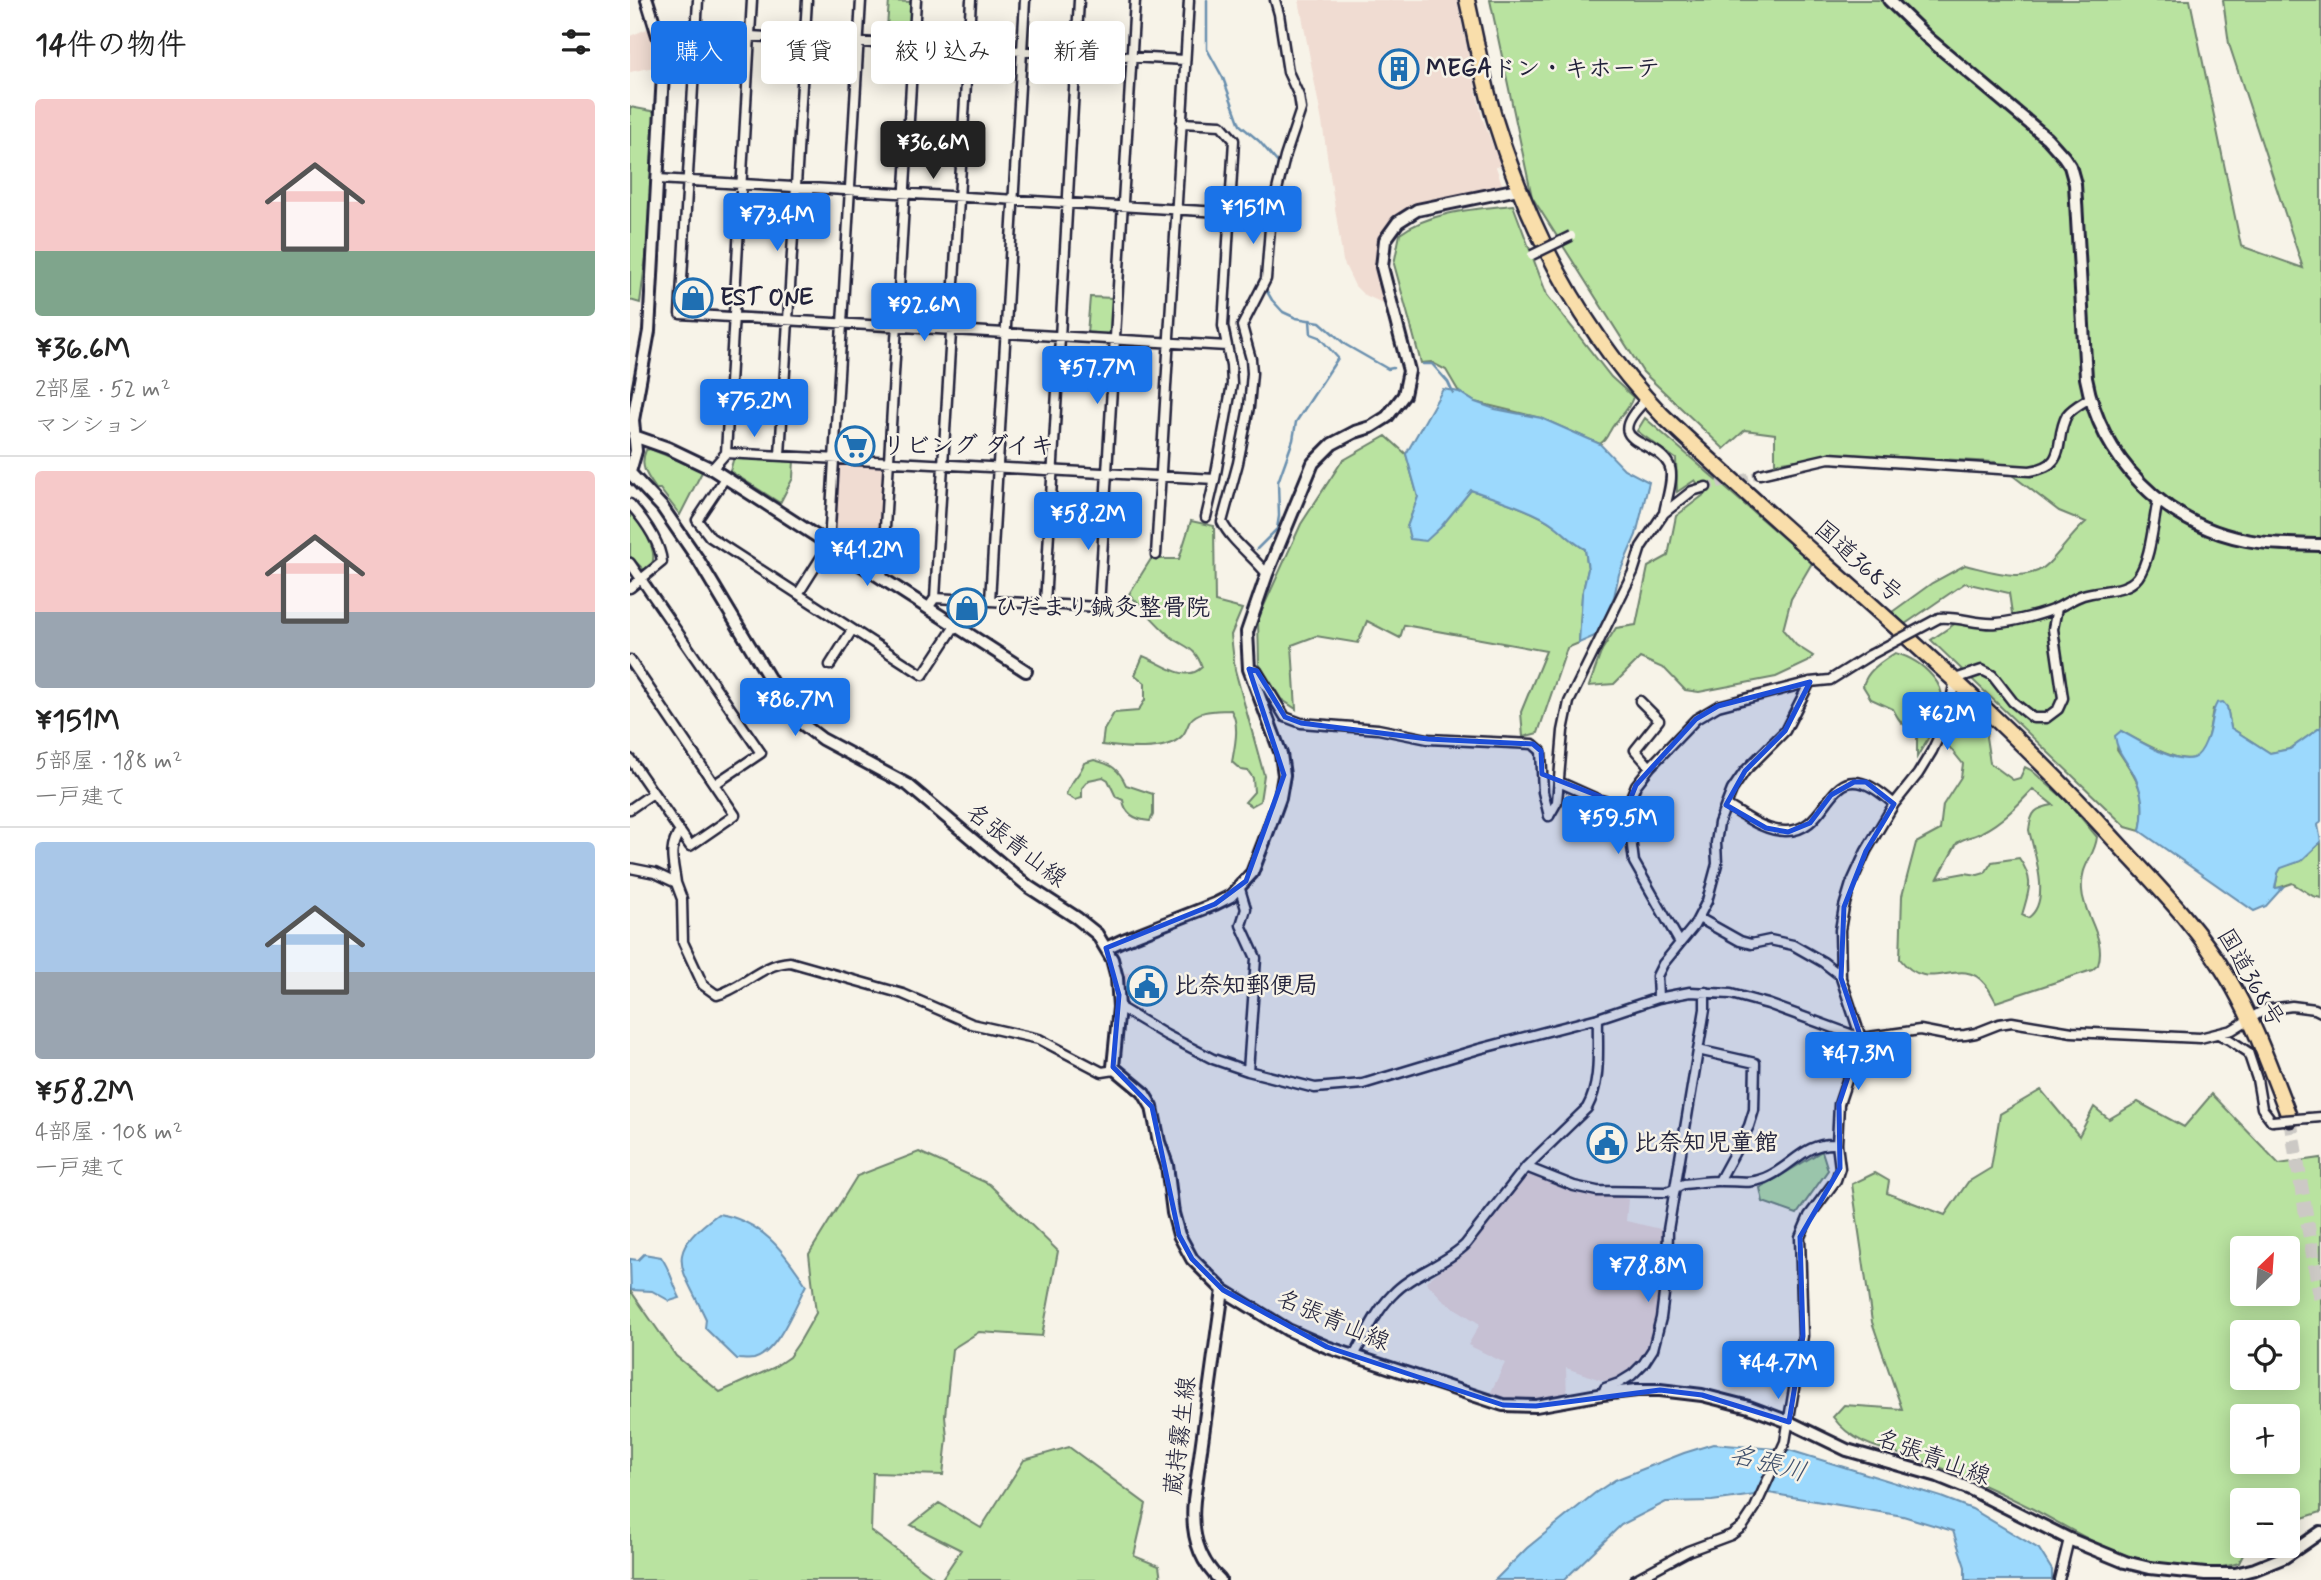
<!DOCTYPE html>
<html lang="ja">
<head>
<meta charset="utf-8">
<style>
  :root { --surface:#fff; --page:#f6f6f6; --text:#222; --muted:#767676; --line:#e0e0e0; --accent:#1a73e8 }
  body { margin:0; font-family:Mynerve,"Klee One",sans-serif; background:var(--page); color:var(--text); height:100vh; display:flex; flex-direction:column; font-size:26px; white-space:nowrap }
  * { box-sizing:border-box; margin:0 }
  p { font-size:23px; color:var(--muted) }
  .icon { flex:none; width:38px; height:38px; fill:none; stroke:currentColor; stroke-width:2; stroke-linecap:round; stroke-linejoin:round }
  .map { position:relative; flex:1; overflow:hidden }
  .side { display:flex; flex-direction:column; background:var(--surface); width:630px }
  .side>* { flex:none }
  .guide { position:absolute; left:21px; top:21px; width:665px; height:63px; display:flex; gap:14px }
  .needle { width:46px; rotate:25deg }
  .controls { position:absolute; left:1600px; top:1236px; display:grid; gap:14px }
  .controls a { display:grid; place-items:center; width:70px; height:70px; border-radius:7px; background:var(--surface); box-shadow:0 4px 18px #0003; font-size:35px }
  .price { position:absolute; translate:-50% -60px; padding:0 16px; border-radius:7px; background:var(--accent); color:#fff; font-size:23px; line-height:46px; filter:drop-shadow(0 2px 4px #0008) }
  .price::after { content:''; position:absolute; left:50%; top:42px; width:21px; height:16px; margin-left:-10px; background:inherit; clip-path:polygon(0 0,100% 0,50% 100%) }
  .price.active { background:#222; color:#fff }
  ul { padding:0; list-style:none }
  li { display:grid; align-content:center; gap:14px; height:371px; padding:0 35px }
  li+li { border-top:2px solid var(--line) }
  li span { display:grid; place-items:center; height:217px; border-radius:7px; color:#555 }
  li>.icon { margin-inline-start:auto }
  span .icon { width:126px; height:126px; fill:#fffc; stroke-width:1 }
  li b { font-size:30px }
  h2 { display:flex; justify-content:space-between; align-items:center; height:84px; padding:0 35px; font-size:30px }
  .pill { padding:0 24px; border-radius:7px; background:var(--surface); box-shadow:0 4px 18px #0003; font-size:24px; line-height:63px }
  .pill.active { background:var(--accent); color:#fff }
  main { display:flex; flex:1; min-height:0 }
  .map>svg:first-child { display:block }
  .built { fill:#f0dcd2 }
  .green { fill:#b9e3a0; stroke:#6e826e; stroke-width:2; fill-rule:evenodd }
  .water { fill:#9cd9fd; stroke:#6b90af; stroke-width:2 }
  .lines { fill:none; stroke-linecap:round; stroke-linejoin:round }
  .stream { stroke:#6b90af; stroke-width:2.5 }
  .street-tunnel { stroke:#ccc9c5; stroke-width:8; stroke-dasharray:8 4; stroke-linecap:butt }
  .highway-tunnel { stroke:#ccc9c5; stroke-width:14; stroke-dasharray:14 7; stroke-linecap:butt }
  .street-casing { stroke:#22223b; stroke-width:13 }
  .secondary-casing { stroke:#22223b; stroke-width:16 }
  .highway-casing { stroke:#22223b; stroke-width:19 }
  .street { stroke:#f7f3e8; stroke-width:8 }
  .secondary { stroke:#f7f3e8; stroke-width:10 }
  .highway { stroke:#f9deab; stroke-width:14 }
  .street-bridge-casing { stroke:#22223b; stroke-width:13; stroke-linecap:butt }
  .street-bridge { stroke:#f7f3e8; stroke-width:8 }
  .marked { fill:#1d4ed8; fill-opacity:0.2; stroke:#1d4ed8; stroke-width:5; stroke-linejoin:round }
  .labels { text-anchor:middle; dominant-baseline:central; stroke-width:5; stroke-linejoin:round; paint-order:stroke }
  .poi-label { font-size:24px; font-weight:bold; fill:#22223b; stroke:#f7f3e8; text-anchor:start }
  .street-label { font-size:24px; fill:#22223b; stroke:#f7f3e8 }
  .water-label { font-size:26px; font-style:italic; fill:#40506c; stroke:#f7f3e8 }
</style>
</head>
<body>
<main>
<section class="side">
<h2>14件の物件<svg class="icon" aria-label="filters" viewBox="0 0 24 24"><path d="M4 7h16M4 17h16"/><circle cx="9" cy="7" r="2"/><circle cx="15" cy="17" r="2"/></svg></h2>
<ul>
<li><span style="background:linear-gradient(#f6c9c9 70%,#7fa58c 0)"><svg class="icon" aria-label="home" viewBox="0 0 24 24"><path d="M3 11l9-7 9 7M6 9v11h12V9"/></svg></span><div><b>¥36.6M</b><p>2部屋 · 52 m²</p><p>マンション</p></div></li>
<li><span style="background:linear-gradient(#f6c9c9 65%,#9aa5b1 0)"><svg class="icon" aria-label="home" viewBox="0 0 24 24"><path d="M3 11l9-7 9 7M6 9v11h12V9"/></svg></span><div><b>¥151M</b><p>5部屋 · 188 m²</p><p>一戸建て</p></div></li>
<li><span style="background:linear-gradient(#a9c7e8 60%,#9aa5b1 0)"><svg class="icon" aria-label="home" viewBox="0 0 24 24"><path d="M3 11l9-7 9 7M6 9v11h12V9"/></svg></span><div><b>¥58.2M</b><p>4部屋 · 108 m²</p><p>一戸建て</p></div></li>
</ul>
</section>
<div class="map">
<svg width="1691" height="1580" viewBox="0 0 1691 1580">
  <rect width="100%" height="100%" fill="#f7f3e8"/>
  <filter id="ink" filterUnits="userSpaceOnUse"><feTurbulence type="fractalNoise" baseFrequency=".0143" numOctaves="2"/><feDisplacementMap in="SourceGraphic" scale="14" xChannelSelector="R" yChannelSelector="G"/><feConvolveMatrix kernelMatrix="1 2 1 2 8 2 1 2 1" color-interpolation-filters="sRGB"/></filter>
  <g filter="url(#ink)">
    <path class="built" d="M669,0H827L852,117L871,166L866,167L872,184L866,188L786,204L769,213L757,224L751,234L745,256L746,270L757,305L733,294L725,286L713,261L692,122Z
      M22,27L30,55L29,66L0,72V36Z
      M213,461L253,465L256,469L250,565H246L205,539L204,536L208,466Z
      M509,963L532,974L525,1001L505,994L497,995L494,973L506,972Z
      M899,1171L957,1192L998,1199L996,1221L1035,1230L1036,1252L1027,1321L1015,1359L993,1377L977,1382L936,1368L937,1399L905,1402L859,1396L875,1363L838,1345L850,1324L815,1302L796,1282L850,1235L887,1182Z"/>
    <path class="green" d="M860,0H1560L1611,246L1673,268L1599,44L1593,0H1691V727L1660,749L1640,753L1601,728L1597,707L1583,709C1580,724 1579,745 1568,756C1554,768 1504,738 1491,731L1487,749C1507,779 1518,794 1510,831L1496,827L1301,640L1326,623L1384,627L1379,593L1335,583L1275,624L1262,612L1302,583L1335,565C1361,571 1398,585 1419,563C1432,550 1442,534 1456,522L1429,511L1365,462L1209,454L1145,463V434L1115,430L1094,449L1013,372L902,197Z
      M259,1L282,2L281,37L276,41L256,40Z
      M0,107L27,112L23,202L10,303L0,300Z
      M883,205L917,295L981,377L1003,397C997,415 987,417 980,431C976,437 977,439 970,444L911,418L845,402L829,392L816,370L801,362L791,363L764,264L770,234C801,211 846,209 883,205Z
      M460,297L484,298L482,332L478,335L457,334Z
      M1015,418L1182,563L1161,599L1153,630L1166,645L1183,656L1178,662L1146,677L1069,692L1055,690L1035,669L1010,658L984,684L959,686L972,650L986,628L1006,625L1018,567L1038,556L1046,516L1075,494L1065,480L1047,492L1046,459L1007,431Z
      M756,436L776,454L788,497L777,527L810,528L841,490C864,498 906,511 924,525C935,533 943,543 955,549L958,569L952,595L949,643L937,648L908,733L893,737L891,712L916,651L774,625L770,638L737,621L728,643L686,636L662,645L666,709L651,699L629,664L628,619L671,524L712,461Z
      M20,449L73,470L50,515L30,489H26C17,476 9,466 16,450Z
      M104,457L164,460L163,478L150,503L100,471Z
      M0,513C11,524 28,549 22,564L14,570L0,556Z
      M561,521L584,526L585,602L612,609L601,635L605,670L634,775L630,801L621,806L615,802L624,792L623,778L618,771L611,770L602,762C605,745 610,725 601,710C586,711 569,709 560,721C557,726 556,732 552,736C536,753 494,748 472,745L474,730L484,713L508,711L515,700V683L505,675L513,656C532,663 555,684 572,667C565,646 555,648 540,636C526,624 513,608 499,594L521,559H549Z
      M1265,653C1281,657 1293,665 1303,677C1326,703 1301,732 1287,757V730C1273,726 1270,723 1263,709L1241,699L1233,686C1237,670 1253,661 1265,653Z
      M1336,704L1359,724L1356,737L1360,763L1383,780L1390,778L1395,767L1401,770L1439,803L1467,837C1465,857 1450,864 1452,890C1453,915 1477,938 1468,965L1462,970L1366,1002C1362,995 1359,988 1354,983C1329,954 1299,997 1270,959L1272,896L1286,843L1310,830L1313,805L1331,777L1333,764L1317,744ZM1403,789L1423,805C1406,808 1401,811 1399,830C1404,853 1422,902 1398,918L1392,915C1399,890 1405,881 1389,858L1362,862L1355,873L1348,875L1335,873L1308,878L1327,843C1334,837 1344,837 1352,832C1372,822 1388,805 1403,789Z
      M464,760C481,764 489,769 496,785L523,794V815L520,821C506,820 495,814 493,800L486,797L478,780L473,777L459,780L452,788V798L445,800L436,795C439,782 450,776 454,763Z
      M1691,842V898L1683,896L1662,883L1645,889L1648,873L1651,867L1671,861Z
      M1411,1090L1449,1136L1464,1107L1479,1119L1508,1102L1554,1127L1582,1094L1649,1164L1691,1158V1512L1657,1523V1500H1612V1545H1618L1609,1563C1581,1572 1543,1567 1514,1560C1473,1551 1436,1526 1399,1507C1366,1490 1331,1475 1296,1462C1262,1450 1225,1448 1203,1417L1214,1405L1272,1409L1242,1322L1222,1184L1245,1173L1259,1181L1257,1193L1315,1215L1338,1182L1361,1168L1370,1114ZM1612,1248H1657V1293H1612ZM1612,1332H1657V1377H1612ZM1612,1416H1657V1461H1612Z
      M1192,1151L1198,1170L1167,1214L1133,1202L1130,1188Z
      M289,1152L359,1184L428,1251L412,1336L349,1332L322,1349L315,1416L317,1438L313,1475L243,1473L241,1531L307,1580H0V1290L46,1356L90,1392L143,1368L159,1357L170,1341L186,1313L179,1254L227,1176Z
      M439,1447L516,1504L504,1556L529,1566L531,1580H311L331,1550L281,1525L309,1503L351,1528L394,1460Z"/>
    <path class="water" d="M813,389L829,392L845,402L865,409L911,418L970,444L994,469L1019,482L1006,535L989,574L984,597L967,635L949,643L952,595L958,569L955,549C943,543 935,533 924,525C907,511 863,498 841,490L810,528L796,541L780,539L777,527L788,497L776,454Z
      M1593,702L1597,707L1601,728L1640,753L1660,749L1691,727V821L1688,825L1691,842L1671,861L1651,868L1648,873L1645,888L1653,887L1636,906L1624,911L1510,831C1515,809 1513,791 1502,771C1494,758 1487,751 1485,736L1491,731C1508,740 1545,764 1563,758C1570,756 1574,746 1576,741C1582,728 1580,714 1587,703Z
      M88,1214C131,1220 154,1251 176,1285C165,1306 148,1352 124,1359C119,1360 112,1359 107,1359L75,1328L76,1319C51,1265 32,1255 88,1214Z
      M14,1254L31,1257C40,1269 43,1284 50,1298L40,1301L22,1291L1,1290L0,1259L8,1260Z
      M1083,1444L1159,1450L1311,1497L1342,1509L1409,1549L1422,1570V1580H1335V1567L1323,1531L1273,1516L1139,1493L1082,1501L1036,1502L991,1525L934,1580H865L897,1548L965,1493L985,1480L1054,1453Z"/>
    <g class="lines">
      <path class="stream" d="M577,0V49L593,78L610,125L629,141L648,163L638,213
        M631,282L637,219
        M635,288L642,300L653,312L666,318L690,322L716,345L758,369L763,368
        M793,364H802L818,382L823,393
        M627,549L647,529L649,516L648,482L663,440L666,422L708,358L689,337L681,334L680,320"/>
      <path class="street-tunnel" d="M1076,487L1130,474"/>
      <path class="highway-tunnel" d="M1660,1119L1691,1303"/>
      <g class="street-casing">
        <path id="street" d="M68,0L50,314L597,346
          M66,33L555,60
          M28,179L641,215
          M1017,399C968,446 1024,437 1039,465C1045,477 1036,500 1034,513
          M96,453L585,479L602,384L601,365L593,326L604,140L591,125L551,123
          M150,455L177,0
          M82,469L96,453L122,0
          M1130,474L1199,458L1400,471C1440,465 1423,440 1437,415C1442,408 1452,403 1460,398
          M95,478L67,520L80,537L293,675L325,626
          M0,504C14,520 30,541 32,562L0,588
          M576,517L585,479
          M526,555L559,0
          M0,563L131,753L85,784
          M637,574C623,556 602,542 592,522L608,463L619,407L622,373L621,359L612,326L636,279L641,215L655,157L671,109L669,96L658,72L649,14L645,0
          M252,579L286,0
          M168,594L199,545L231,0
          M305,598L469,607L505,0
          M360,601L395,0
          M415,604L449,0
          M298,608L305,598L341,0
          M1309,618C1329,616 1347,625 1367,623C1383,622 1415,614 1429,607C1437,603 1444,598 1453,595C1470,589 1496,593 1508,577C1521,559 1523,522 1528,500
          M0,660L105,815L60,846L0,759
          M200,665L222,630
          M619,669L627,671L655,717L671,723L748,729L798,739L903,744L911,751L913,792L919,816
          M1010,701L1029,720L1005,750L1020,767
          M929,782L967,799L997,807
          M1096,805C1114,815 1133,831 1155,831C1205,833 1196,741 1264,804
          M0,809L23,793
          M919,816L927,802L933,731L939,702L1003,572L1011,547L1034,513L1062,491L1076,487
          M0,868L25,873L46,883L52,899L53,942L73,985L87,995C113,988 131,964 160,962L273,994L342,1024L409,1039L472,1072L485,1070
          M46,883C44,865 37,850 50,831
          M610,889L616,909L611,925L626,958L618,1071
          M1069,918L1110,941L1121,944L1140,940L1163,945L1193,962L1211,976
          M1050,943L1004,862L997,807L1006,785L1020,767L1066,719L1088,706L1180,682L1200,680L1240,655
          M1028,998L1027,976L1033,964L1064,926L1077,901L1087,864L1086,843L1089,823L1102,790L1115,771L1155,731L1180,682
          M489,1007L536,1035L583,1059L618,1071L685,1088L733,1084L849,1049L968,1018L1028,998L1060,992L1101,994L1138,1004L1231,1038L1290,1030L1321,1036L1335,1035L1346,1033L1369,1024L1382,1022L1442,1032L1570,1038L1602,1030L1634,1010L1662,1006L1685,1009L1691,1012
          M1588,1034L1600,1040L1618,1052L1627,1079L1632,1108L1642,1121
          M1068,1050L1125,1063L1124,1110L1119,1126L1089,1181
          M1679,1118L1691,1117
          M896,1167L944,1186L967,1191L1035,1192C1043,1191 1047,1186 1054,1184C1065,1183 1076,1181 1087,1181C1104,1180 1118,1185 1135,1178C1164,1166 1173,1142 1207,1144
          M724,1356C735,1336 746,1311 762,1295C782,1273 813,1266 835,1245L896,1167L957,1108C972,1081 967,1047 968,1018
          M973,1394L975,1388L989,1383L1002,1375L1014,1363L1023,1349L1031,1318L1037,1270L1038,1230L1075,1009V992
          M1004,1580L1058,1551L1101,1535L1113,1526L1125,1508L1155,1442L1173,1336L1170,1237L1179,1216L1206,1180L1210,1168L1207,1144L1209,1104L1231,1038L1211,978L1210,930L1214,907L1221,884L1236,851L1264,804L1288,774L1302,751L1318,717L1325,679L1352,670L1362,675L1383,702L1403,718H1416L1428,709L1433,698L1423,629L1427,608
          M1429,1580L1439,1539"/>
      </g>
      <g class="secondary-casing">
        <path id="secondary" d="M1259,0L1298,38L1417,138L1434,157L1440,166L1445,184L1456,378C1471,459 1534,524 1616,540C1640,545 1666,544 1691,545
          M4,436L38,448L82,469L396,671
          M0,472L6,451L3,420L19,331L34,55L17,0
          M0,473L32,507L69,561L151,698L171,723L192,739L278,785L399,887L447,918L467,934L482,959L487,978L489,1007L483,1067L513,1092L522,1107L529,1142L537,1165L543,1213L549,1235L562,1259L593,1290L658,1330L697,1347L873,1405L906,1406L973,1394L1007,1390H1030L1072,1395L1119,1407L1159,1422L1217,1450L1308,1476L1340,1489L1439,1539L1495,1562L1520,1568L1575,1574H1605L1625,1569L1655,1557L1691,1532
          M476,948L491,941L585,904L601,896L622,873L634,842L650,798L654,775L651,754L619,669L617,632L637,574L683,463L702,444L725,432L741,427L757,417L774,395L779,371L752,267L755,240L768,222L787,210L888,189
          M590,1580C566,1558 561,1530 564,1500L593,1290"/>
      </g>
      <g class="highway-casing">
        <path id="highway" d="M837,0C846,40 853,81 865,120C899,230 952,332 1032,415C1181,557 1342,684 1481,836C1522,881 1567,925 1598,978C1625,1023 1641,1071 1660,1119"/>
      </g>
      <use href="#street" class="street"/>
      <use href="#secondary" class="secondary"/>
      <use href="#highway" class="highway"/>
      <g class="street-bridge-casing">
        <path id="street-bridge" d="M902,255L941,236
          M1240,655L1309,618
          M1642,1121L1679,1118"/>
      </g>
      <use href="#street-bridge" class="street-bridge"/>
    </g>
  </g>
  <path class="marked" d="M619,669L627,671L655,717L671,723L798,739L903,744L911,751L912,774L997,807L1006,785L1066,719L1088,706L1180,682L1155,731L1115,771L1096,805L1136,828L1158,832L1180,823L1201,795L1224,782H1236L1264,804L1236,851L1214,907L1211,978L1231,1038L1209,1104L1210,1168L1170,1237L1173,1336L1159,1422L1072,1395L1030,1390L906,1406L873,1405L697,1347L593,1290L562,1259L549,1235L522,1107L483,1067L489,995L476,948L585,904L616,881L654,775Z"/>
  <defs>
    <g id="building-ring" transform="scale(2.0125)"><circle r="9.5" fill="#f7f3e8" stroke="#1f6fb2" stroke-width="1.5"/><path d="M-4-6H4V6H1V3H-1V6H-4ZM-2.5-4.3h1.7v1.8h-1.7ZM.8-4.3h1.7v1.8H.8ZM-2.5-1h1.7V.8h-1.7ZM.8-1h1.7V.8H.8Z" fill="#1f6fb2"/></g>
    <g id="shop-ring" transform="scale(2.0125)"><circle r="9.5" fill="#f7f3e8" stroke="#1f6fb2" stroke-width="1.5"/><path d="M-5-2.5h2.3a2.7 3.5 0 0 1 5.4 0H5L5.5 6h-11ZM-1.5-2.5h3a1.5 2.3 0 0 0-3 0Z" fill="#1f6fb2"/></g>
    <g id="supermarket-ring" transform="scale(2.0125)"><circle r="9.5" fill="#f7f3e8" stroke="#1f6fb2" stroke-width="1.5"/><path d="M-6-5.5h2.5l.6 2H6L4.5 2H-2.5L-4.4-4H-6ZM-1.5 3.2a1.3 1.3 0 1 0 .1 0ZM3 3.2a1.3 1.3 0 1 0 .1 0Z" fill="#1f6fb2"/></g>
    <g id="civic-ring" transform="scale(2.0125)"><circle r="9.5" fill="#f7f3e8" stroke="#1f6fb2" stroke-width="1.5"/><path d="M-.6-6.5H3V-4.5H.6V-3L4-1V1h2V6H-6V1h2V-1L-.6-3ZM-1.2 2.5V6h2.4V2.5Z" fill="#1f6fb2"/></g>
  </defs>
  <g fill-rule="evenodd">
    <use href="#building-ring" x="769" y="69"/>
    <use href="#shop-ring" x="63" y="298"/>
    <use href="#supermarket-ring" x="225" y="446"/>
    <use href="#shop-ring" x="337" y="608"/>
    <use href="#civic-ring" x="517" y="986"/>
    <use href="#civic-ring" x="977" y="1143"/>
  </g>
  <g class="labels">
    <g class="poi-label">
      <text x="796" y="69">MEGAドン・キホーテ</text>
      <text x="90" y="298">EST ONE</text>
      <text x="252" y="446">リビング ダイキ</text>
      <text x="364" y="608">ひだまり鍼灸整骨院</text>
      <text x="544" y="986">比奈知郵便局</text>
      <text x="1004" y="1143">比奈知児童館</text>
    </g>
    <g class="street-label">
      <text transform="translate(1228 562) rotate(42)">国道368号</text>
      <text transform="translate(386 846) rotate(38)">名張青山線</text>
      <text transform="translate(1620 978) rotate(60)">国道368号</text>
      <text transform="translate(703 1321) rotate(23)">名張青山線</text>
      <text transform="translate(551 1436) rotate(-83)">蔵持霧生線</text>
      <text transform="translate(1303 1458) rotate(20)">名張青山線</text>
    </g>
    <g class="water-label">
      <text transform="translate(1138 1464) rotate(15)">名張川</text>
    </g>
  </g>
</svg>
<div class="controls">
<a><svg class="needle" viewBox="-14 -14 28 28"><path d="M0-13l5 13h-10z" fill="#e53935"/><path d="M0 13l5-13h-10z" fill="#767676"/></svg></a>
<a><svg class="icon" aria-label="locate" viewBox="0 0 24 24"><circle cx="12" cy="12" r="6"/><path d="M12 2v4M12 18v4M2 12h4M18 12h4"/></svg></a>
<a>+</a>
<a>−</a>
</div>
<b class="price active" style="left:303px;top:181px">¥36.6M</b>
<b class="price" style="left:623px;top:246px">¥151M</b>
<b class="price" style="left:147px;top:253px">¥73.4M</b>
<b class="price" style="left:294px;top:343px">¥92.6M</b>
<b class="price" style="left:467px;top:406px">¥57.7M</b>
<b class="price" style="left:124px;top:439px">¥75.2M</b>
<b class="price" style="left:458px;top:552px">¥58.2M</b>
<b class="price" style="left:237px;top:588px">¥41.2M</b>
<b class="price" style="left:165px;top:738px">¥86.7M</b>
<b class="price" style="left:1317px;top:752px">¥62M</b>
<b class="price" style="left:988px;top:856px">¥59.5M</b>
<b class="price" style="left:1228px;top:1092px">¥47.3M</b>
<b class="price" style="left:1018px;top:1304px">¥78.8M</b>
<b class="price" style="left:1148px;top:1401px">¥44.7M</b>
<div class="guide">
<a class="pill active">購入</a>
<a class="pill">賃貸</a>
<a class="pill">絞り込み</a>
<a class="pill">新着</a>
</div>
</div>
</main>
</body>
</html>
